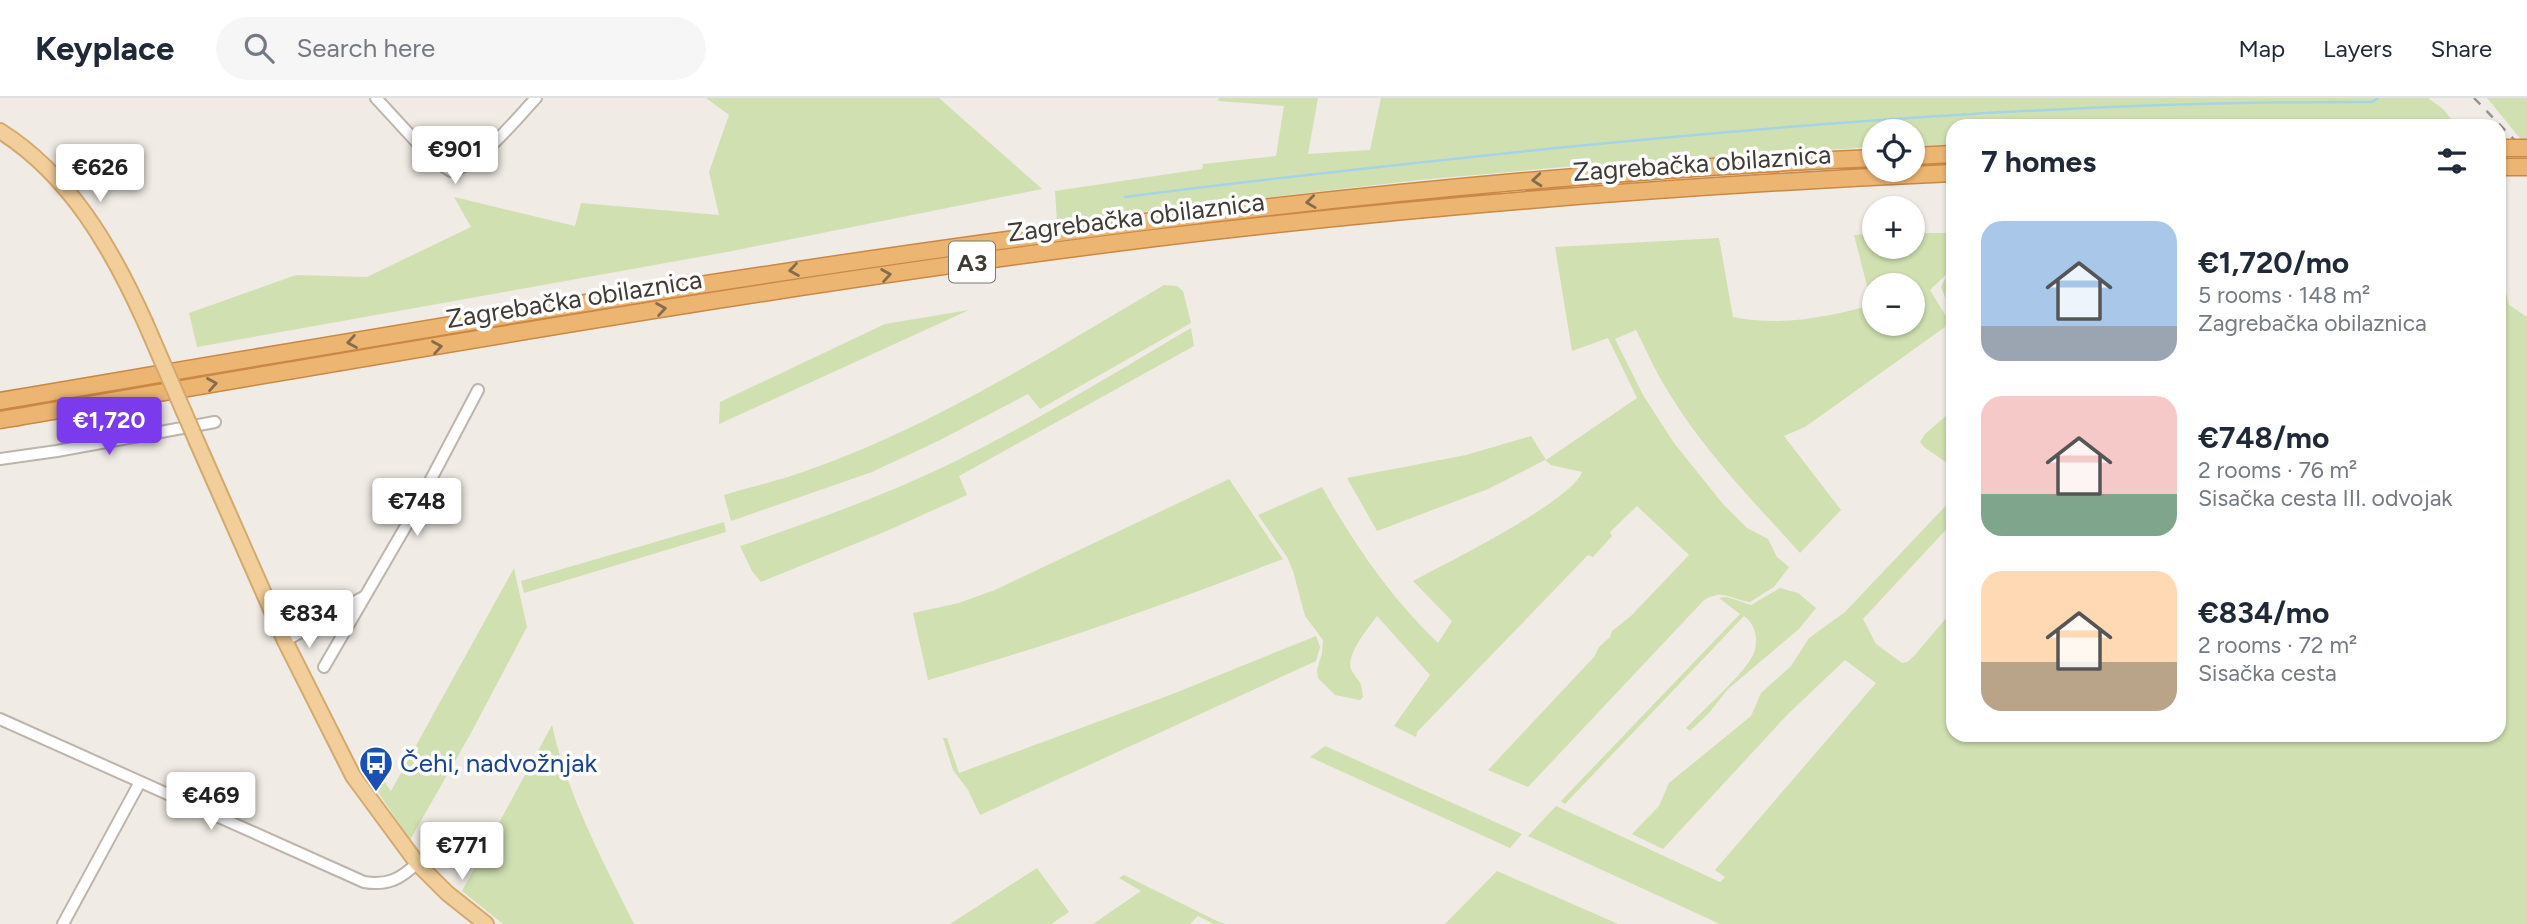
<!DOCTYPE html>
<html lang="en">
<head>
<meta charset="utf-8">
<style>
  :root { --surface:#fff; --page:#f6f6f7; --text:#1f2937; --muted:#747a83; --line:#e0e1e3; --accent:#7c3aed }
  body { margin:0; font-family:Figtree,sans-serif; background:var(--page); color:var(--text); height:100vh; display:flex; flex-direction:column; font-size:26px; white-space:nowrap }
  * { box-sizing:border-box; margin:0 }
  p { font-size:23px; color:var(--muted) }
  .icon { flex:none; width:38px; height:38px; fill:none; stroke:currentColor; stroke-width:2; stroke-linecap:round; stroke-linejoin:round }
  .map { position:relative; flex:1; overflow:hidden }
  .details { position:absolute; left:1946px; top:21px; width:560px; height:623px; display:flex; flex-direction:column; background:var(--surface); border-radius:21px; box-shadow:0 2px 5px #0004 }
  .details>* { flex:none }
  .tools { position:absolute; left:1862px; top:21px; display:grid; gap:14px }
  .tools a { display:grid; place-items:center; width:63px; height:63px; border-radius:50%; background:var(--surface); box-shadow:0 2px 5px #0004; font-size:35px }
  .price { position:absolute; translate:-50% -60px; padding:0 16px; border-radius:7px; background:#fff; color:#222; font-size:23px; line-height:46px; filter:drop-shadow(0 2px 4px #0008) }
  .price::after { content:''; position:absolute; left:50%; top:42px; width:21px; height:16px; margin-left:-10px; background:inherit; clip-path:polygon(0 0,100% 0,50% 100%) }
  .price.selected { background:var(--accent); color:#fff }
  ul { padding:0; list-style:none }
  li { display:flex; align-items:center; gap:21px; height:175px; padding:0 35px }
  li span { display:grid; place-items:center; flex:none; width:196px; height:140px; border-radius:21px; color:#555 }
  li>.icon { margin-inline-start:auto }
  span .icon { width:84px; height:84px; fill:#fffc; stroke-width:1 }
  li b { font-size:30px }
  h2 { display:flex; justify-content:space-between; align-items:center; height:84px; padding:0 35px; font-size:30px }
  header { display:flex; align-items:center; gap:42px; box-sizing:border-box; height:98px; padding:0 35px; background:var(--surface); border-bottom:2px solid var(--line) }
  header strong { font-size:33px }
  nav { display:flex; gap:38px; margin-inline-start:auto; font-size:24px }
  .search { width:490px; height:63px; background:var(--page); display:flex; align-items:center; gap:18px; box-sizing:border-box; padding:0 24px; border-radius:38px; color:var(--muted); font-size:26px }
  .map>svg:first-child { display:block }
  .green { fill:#d0e0b1; fill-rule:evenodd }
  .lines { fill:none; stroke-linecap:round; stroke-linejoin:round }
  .stream { stroke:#a6d4e6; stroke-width:2.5 }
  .minor-casing { stroke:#bdb4ab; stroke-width:14 }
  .major-casing { stroke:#d4a96e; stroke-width:18 }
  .highway-casing { stroke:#ca8844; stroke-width:19 }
  .minor { stroke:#fff; stroke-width:10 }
  .major { stroke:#f2ce9b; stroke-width:14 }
  .highway { stroke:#ecb572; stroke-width:16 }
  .rail { stroke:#939393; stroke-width:2.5; stroke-dasharray:9 9; stroke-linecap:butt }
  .major-bridge-casing { stroke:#d4a96e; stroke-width:18; stroke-linecap:butt }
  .highway-bridge-casing { stroke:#ca8844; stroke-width:19; stroke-linecap:butt }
  .major-bridge { stroke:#f2ce9b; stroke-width:14 }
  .highway-bridge { stroke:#ecb572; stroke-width:16 }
  .oneway { stroke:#856c4d }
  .labels { text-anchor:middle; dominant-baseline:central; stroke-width:7; stroke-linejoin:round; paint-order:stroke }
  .shield { fill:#fff; stroke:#7a7672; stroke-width:2 }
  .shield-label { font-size:24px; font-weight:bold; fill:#413b35 }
  .street-label { font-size:26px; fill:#413b35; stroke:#fff }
  .transit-label { font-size:26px; fill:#164399; stroke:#fff; text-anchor:start }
</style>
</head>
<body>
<header>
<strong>Keyplace</strong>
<div class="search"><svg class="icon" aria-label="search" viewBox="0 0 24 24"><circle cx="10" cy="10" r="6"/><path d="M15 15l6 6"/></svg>Search here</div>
<nav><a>Map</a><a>Layers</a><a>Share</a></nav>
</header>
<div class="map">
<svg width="2527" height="826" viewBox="0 0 2527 826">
  <rect width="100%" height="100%" fill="#f0ebe4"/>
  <path class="green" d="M706,0H939L1042,91L727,154L197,249L189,215L296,177L367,179L471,129L454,99L575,128L581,105L719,117L709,74L729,17Z
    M1219,0H1318L1308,56L1370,52L1381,0H2428L2443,11L2457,28H1953V47L1913,48V33H1874V49L1586,67L1419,82L1057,124L1055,93L1202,71L1203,66L1276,58L1284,8L1218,3Z
    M2487,0H2527V49L2492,6Z
    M1913,135H1953V170L1930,192L1947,220L1945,229L1805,329L1784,338L1841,412L1800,455C1754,404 1704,353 1669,295C1656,275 1647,253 1636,232L1615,241L1643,297L1674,345L1723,406L1747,430L1768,441L1777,459L1789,469L1774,489L1750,504C1731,502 1724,490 1704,502L1528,689L1488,672L1594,559L1599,549L1610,539L1612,533L1631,518L1689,457L1637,408L1610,434L1612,438L1593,459L1588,457L1417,634L1416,639L1394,628L1430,577L1377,518C1369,529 1343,560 1352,573C1360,586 1361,581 1363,599L1360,602L1335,597L1318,580L1317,572L1322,555L1323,542L1305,518L1293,473L1287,459L1258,417L1322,389C1354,446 1390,499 1438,545L1452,523L1413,483C1446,465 1571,404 1582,374L1551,367L1545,362L1488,391L1377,433L1347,380L1466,357L1531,338L1546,362L1637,300L1608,240L1572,253L1555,149L1719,140L1733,219C1778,229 1829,219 1872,207L1854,137L1874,136V149H1913ZM1874,187H1913V226H1874Z
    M1952,174L1953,176V219L1941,189L1945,181Z
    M2503,182L2509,207L2527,219V826H1720L1528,738L1556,708L1720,784L1725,779L1715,772L1876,585L1845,562L1788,616L1663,751L1632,736L1659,708L1669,685L1751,618L1761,595L1791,568L1809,540L1845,514L1953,400V424L1863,521L1876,546L1902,565L1907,564L1914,558L1953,512V637H2499V183Z
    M1164,187L1177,188L1183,193L1191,225L1040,311L1028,296L940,342L872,374L731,423L724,397C747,390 769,385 791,378C923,335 1045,257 1164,187Z
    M969,212L719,326L720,304L885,226Z
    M1191,230L1194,248L959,378L967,397L889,432L761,484L752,473L740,448C813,423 884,398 954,364C1035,324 1113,276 1191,230Z
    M1953,312V369L1924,349L1920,344L1925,336Z
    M1229,381L1283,461C1166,506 1049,548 928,582L913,515L959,505L995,492Z
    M724,424L726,434L524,495L521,483Z
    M514,470L527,529L471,635L410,742L380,697L364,668L370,665L391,693Z
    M1780,490L1798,495L1816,510L1799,531L1728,591L1709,615L1690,633L1686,630C1701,614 1745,575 1753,557C1759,544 1756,526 1744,518L1565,706L1561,703L1740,516L1719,500L1727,499L1751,507Z
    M1316,538L1320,549L1316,563L980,717L968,692L953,672L943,640H947L959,675L1170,597Z
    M552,627C568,699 602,761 634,826H503L462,793Z
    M1325,648L1522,736L1510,750L1310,659Z
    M1037,770L1069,814L1051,826H950Z
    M1497,773L1618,826H1619H1445Z
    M1124,777L1217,823L1225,826H1214L1198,818L1190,826H1093L1141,793L1119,780Z"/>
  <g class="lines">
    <path class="stream" d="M1125,99C1269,80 1412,65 1556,50C1828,23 2100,3 2372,4L2378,0"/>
    <g class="minor-casing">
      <path id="minor" d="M376,0L433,62L451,73C480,67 516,21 536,0
        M0,361L57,353L215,324
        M285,543L365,498
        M324,569L410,421L478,292
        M0,621L364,784C387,788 401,781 417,765
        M63,826L140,684"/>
    </g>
    <g class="major-casing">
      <path id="major" d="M0,33C70,77 112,151 145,224
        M197,344L285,543L353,678L417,765L447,795L486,826"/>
    </g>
    <g class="highway-casing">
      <path id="highway" d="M1913,58L1953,56
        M2499,69H2527
        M0,303C621,198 1243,87 1874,60
        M0,322C384,257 767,188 1154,140C1419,108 1686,87 1953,75"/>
    </g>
    <use href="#minor" class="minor"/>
    <use href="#major" class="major"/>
    <use href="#highway" class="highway"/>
    <path class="rail" d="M2474,0L2527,55"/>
    <g class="major-bridge-casing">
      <path id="major-bridge" d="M145,224L197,344"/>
    </g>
    <g class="highway-bridge-casing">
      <path id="highway-bridge" d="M2499,50H2527"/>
    </g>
    <use href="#major-bridge" class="major-bridge"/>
    <use href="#highway-bridge" class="highway-bridge"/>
  </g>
  <defs><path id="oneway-chevron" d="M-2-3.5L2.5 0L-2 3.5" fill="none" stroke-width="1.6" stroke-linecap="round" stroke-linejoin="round" transform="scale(1.75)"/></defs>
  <g class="oneway">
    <use href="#oneway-chevron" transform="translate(1537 82) rotate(175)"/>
    <use href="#oneway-chevron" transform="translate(1311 104) rotate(173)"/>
    <use href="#oneway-chevron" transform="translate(794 172) rotate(171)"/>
    <use href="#oneway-chevron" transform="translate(886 177) rotate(-9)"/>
    <use href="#oneway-chevron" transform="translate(661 211) rotate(-9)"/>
    <use href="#oneway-chevron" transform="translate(352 244) rotate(170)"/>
    <use href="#oneway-chevron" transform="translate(437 249) rotate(-10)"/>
    <use href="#oneway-chevron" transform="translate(212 286) rotate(-10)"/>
  </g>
  <defs>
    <g id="bus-pin" transform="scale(1.75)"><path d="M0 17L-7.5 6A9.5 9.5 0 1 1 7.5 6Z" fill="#1a4fb4" stroke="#fff"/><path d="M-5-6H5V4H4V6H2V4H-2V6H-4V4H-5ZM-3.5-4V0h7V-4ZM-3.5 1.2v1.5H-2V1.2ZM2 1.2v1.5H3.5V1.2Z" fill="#fff"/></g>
  </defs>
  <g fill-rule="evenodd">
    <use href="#bus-pin" x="376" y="665"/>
  </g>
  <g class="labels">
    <rect class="shield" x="949" y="143.5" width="46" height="41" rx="5"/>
    <g class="shield-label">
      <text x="972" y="164">A3</text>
    </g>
    <g class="street-label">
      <text transform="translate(1702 65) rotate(-4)">Zagrebačka obilaznica</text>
      <text transform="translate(1136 119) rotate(-7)">Zagrebačka obilaznica</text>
      <text transform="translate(574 201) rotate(-9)">Zagrebačka obilaznica</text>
    </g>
    <g class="transit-label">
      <text x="400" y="665">Čehi, nadvožnjak</text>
    </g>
  </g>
</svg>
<div class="tools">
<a><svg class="icon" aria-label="locate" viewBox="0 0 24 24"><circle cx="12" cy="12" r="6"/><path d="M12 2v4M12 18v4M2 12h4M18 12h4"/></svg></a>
<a>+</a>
<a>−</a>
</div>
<b class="price" style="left:455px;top:88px">€901</b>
<b class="price" style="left:100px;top:106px">€626</b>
<b class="price selected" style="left:109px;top:359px">€1,720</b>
<b class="price" style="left:417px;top:440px">€748</b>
<b class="price" style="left:309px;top:552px">€834</b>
<b class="price" style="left:211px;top:734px">€469</b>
<b class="price" style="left:462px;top:784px">€771</b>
<section class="details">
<h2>7 homes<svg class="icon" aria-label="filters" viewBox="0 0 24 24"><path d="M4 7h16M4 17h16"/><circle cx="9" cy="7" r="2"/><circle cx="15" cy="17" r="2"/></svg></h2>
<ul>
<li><span style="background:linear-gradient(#a9c7e8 75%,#9aa5b1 0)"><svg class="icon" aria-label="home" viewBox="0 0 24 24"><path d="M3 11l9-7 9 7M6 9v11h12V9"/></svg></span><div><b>€1,720/mo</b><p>5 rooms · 148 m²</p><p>Zagrebačka obilaznica</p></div></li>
<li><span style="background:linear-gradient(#f6c9c9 70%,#7fa58c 0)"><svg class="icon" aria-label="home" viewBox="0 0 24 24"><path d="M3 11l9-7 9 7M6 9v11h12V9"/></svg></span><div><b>€748/mo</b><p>2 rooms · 76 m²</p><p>Sisačka cesta III. odvojak</p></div></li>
<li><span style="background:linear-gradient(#ffd9b3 65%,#b9a48a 0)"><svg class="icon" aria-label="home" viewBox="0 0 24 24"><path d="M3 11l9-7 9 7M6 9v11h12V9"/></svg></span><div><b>€834/mo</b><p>2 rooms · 72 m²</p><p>Sisačka cesta</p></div></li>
</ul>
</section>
</div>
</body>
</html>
